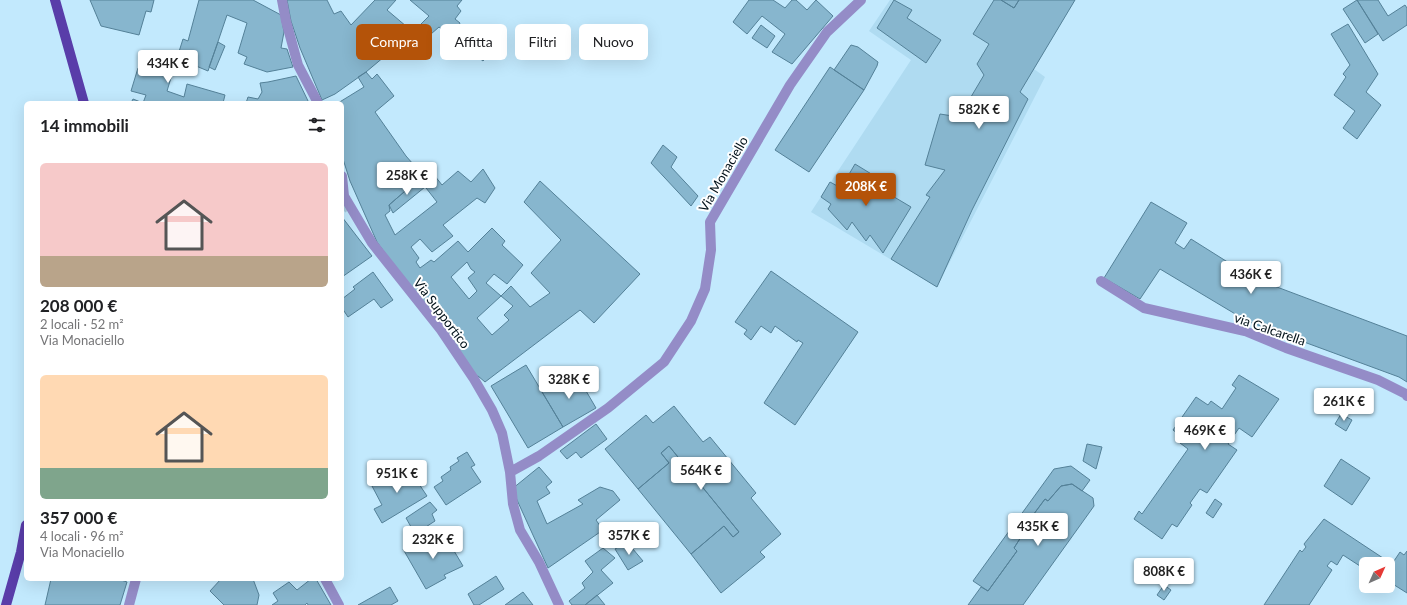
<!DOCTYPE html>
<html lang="it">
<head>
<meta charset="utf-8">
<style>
  :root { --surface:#fff; --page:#f6f6f6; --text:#202124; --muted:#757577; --accent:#b45309 }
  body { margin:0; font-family:Lato,sans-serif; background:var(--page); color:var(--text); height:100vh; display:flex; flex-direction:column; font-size:15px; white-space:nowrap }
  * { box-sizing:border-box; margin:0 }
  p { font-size:13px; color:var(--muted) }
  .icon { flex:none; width:22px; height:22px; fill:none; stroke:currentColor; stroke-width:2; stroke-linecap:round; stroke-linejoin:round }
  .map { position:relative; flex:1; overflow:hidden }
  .panel { position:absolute; left:24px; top:101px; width:320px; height:480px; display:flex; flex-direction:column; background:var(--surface); border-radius:6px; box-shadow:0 4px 16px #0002 }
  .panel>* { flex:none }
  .top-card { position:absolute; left:356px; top:24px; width:380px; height:36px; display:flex; gap:8px }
  .needle { width:26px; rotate:45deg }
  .buttons { position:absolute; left:1359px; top:557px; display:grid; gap:8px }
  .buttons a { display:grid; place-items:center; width:36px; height:36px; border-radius:6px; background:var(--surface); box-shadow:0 4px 16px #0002; font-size:20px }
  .price { position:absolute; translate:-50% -34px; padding:0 9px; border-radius:4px; background:#fff; color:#222; font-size:13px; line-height:26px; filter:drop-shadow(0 1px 2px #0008) }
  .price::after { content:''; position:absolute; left:50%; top:24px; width:12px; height:9px; margin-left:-6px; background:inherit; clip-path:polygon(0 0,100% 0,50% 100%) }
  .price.current { background:var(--accent); color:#fff }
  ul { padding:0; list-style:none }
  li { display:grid; align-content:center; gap:8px; height:212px; padding:0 16px }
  li span { display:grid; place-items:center; height:124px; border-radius:6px; color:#555 }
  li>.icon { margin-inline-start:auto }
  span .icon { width:72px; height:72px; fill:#fffc; stroke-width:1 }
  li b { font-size:17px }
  h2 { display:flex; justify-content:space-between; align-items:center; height:48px; padding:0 16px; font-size:17px }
  .chip { padding:0 14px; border-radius:6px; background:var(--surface); box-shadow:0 4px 16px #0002; font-size:14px; line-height:36px }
  .chip.current { background:var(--accent); color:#fff }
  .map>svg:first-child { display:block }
  .built { fill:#afdbf1 }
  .building { fill:#87b6ce; stroke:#548198; fill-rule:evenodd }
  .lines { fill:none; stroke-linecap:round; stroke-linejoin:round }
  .minor-tunnel { stroke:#a5c9db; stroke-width:10; stroke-dasharray:10 5; stroke-linecap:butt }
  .minor { stroke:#948cc7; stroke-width:10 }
  .major { stroke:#593da9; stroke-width:10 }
  .labels { text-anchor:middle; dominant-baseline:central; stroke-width:4; stroke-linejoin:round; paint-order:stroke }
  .street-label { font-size:13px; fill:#011119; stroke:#fff }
</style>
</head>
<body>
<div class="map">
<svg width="1407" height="605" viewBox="0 0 1407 605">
  <rect width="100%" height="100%" fill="#c2e9fd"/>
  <path class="built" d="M890,0H1075L1034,69L1045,77L937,287L811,212L911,60L869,31Z"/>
  <path class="building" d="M90,0H154L151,12L146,11L139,35L101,26Z
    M199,0H253L281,15L284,32L281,48L287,49L293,67L267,72L244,64L247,57L238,53L247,23L227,15L208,71L177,58L183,39L188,41Z
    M287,0H327L334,14L341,11L351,25L375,0H396L387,10L413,32L429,16L410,0H462L457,6L461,11L455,19L460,23L458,27L468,35L471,31L495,48L483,61L439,27L406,56L397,46L366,72L335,94L322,100L300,48L291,21Z
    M749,0H773L785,8L792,0H796L807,10L816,0L833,16L792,64L772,52L785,34L762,16L747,34L733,22Z
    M894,0L912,10L907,18L941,40L926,63L877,28Z
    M994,0H1001L1014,8L1019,0H1075L1020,92L1028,99L972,210L937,287L891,259L930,197L926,195L945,170L925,165L940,114L959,117L984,75L977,64L989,44L973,34Z
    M1001,0H1019L1014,8Z
    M1357,0H1378L1388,16L1405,5L1407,8V25L1383,41Z
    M1357,0L1378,34L1365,43L1343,9Z
    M1348,24L1378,74L1366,92L1381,105L1357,139L1343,128L1355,111L1334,95L1346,77L1343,74L1350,65L1331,34Z
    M761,25L775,36L767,48L752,38Z
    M218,42L225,46L215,70L209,67Z
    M851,45L858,47L878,62L877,66L864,90L834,70Z
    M151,51L177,58L167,91L184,97L187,84L225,95L223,103H131L133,99L143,103L146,95L131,91L138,68L145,71Z
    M830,67L864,90L809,172L775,150Z
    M366,72L372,79L377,74L394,96L375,112L406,156L420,172L427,166L442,185L458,171L471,182L483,169L495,188L485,203L477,198L443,225L453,236L432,252L420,239L411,247L419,258L416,262L420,268L431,260L434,262L458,241L468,252L492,228L505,241L502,245L523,265L507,284L494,274L486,283L501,296L511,286L530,307L550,293L531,273L561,240L524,202L540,181L640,274L594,323L580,310L485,382L478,376L475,377L377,242L350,181L342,156V103H338L364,87L358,77ZM419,179L437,202L395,235L385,215L390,211L389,205ZM467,262L471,269L475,272L468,278L477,291L469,299L451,277ZM501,296L513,306L504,315L509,320L492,335L477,318Z
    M296,76L309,103H246L248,97L258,99L262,92L260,83L268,82Z
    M663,145L677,157L671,167L698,196L691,206L651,163Z
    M855,164L873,175L869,182L911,207L883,253L870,235L866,241L852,222L847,230L828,209L831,204L821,197L830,182L841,188Z
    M419,179L425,187L393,213L389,205Z
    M1151,202L1187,223L1175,243L1184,249L1191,239L1253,278L1407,336V382L1399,377L1247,321L1160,269L1140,299L1104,278Z
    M342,217L372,256L342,277Z
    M771,271L858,332L795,425L764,403L803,343L798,340L797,342L775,326L771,333L761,326L751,340L744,334L747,330L735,322Z
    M373,272L393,300L381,308L374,299L348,317L342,308V299L355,289L353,287Z
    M526,365L563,427L528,448L491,386Z
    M575,372L596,408L563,427L542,392Z
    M1239,375L1279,399L1252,437L1239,428L1228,444L1237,450L1207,493L1200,489L1190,503L1192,505L1177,527L1172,524L1162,539L1134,519L1139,511L1142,514L1188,449L1180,443L1183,438L1173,430L1196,397L1208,405L1211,401L1222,409L1236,388L1232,385Z
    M674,406L703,442L710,437L756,493L751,498L781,534L760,552L765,557L721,593L691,554L724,526L733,537L739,532L669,446L661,453L669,463L638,489L605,449L646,415L653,423Z
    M1341,414L1352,420L1346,431L1335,424Z
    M596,424L607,439L581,458L576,452L567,459L560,451Z
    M1087,444L1102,447L1096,469L1083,461Z
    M669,446L739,532L733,537L724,526L691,554L638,489L669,463L661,453Z
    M467,452L475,465L471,467L481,482L446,505L434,487L443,481L441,477L451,470L450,467L459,461L457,458Z
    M1341,459L1370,478L1352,505L1324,486Z
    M407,466L427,496L382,523L374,509L382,505L372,486Z
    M1071,466L1090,480L1082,491L1072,484L1061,486L1048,501L1045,499L1019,534L1021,537L1014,548L1017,551L988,591L973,581L1054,469Z
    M539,467L552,482L546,487L550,493L537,501L547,524L583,504L578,500L600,487L613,491L620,500L596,520L603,530L548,568L512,489Z
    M1072,484L1093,498L1094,506L1023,605H968L981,587L988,591L1017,551L1014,548L1021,537L1019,534L1045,499L1048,501L1061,486Z
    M1215,499L1222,504L1213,518L1206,513Z
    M430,502L437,510L432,514L435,521L415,534L406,518Z
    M1324,519L1392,564L1400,552L1404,555L1407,551V593L1388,581V564H1366V566L1365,565L1363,568L1343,555L1337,565L1331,561L1327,566L1332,570L1309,605H1264L1300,550L1302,552L1306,547L1304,544Z
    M444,534L463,566L444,575L446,578L426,589L403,549L424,537L428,543Z
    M627,542L643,561L628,570L615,549Z
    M603,548L615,558L601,570L613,583L585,605H572L569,601L585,588L582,583L593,572L585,561Z
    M496,576L504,589L479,605H474L468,594Z
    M51,579H118L127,582L120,605H45Z
    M221,579H253L259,595L257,605H224L210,591Z
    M311,579H316L331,605H308L307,603L305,605H272L278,601L273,593L289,582L297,590Z
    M1164,585L1171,590L1164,600L1157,595Z
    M390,587L398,601L391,605H358Z
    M523,592L533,605H505Z
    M597,595L605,605H585Z"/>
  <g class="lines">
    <path class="minor-tunnel" d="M342,209L348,203"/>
    <path class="minor" d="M282,0L286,21L298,65L318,103
      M342,176L344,196L372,243L441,330L474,379L492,410L502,433L510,472
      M1101,281L1144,308L1245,331L1286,348L1378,380L1406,394L1407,396
      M325,579L339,605
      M129,605L136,579
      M559,605L539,562L520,530L513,504L510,472L539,456L608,408L664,362L691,321L705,289L711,250L710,222L790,85L827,32L861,0"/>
    <path class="major" d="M55,0L84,103
      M6,605L21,552L26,525"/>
  </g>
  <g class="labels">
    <g class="street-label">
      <text transform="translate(723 174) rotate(-60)">Via Monaciello</text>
      <text transform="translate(442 313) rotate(53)">Via Supportico</text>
      <text transform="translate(1270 329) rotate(19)">via Calcarella</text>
    </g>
  </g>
</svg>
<div class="buttons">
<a><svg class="needle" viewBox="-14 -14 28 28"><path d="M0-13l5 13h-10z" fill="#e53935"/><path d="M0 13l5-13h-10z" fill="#757577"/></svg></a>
</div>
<b class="price" style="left:168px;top:84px">434K €</b>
<b class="price" style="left:979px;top:130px">582K €</b>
<b class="price" style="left:407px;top:196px">258K €</b>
<b class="price current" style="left:866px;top:207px">208K €</b>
<b class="price" style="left:1251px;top:295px">436K €</b>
<b class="price" style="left:569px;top:400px">328K €</b>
<b class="price" style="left:1344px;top:422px">261K €</b>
<b class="price" style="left:1205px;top:451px">469K €</b>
<b class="price" style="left:701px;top:491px">564K €</b>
<b class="price" style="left:397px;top:494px">951K €</b>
<b class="price" style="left:1038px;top:547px">435K €</b>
<b class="price" style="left:629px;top:556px">357K €</b>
<b class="price" style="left:433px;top:560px">232K €</b>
<b class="price" style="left:1164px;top:592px">808K €</b>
<div class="top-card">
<a class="chip current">Compra</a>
<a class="chip">Affitta</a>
<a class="chip">Filtri</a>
<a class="chip">Nuovo</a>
</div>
<section class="panel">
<h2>14 immobili<svg class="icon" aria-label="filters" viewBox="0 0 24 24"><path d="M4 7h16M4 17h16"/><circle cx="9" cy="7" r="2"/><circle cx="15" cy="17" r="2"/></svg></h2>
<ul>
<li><span style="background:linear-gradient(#f6c9c9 75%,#b9a48a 0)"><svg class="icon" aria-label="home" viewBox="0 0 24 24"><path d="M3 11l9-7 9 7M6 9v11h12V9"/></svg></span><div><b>208 000 €</b><p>2 locali · 52 m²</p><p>Via Monaciello</p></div></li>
<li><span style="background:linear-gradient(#ffd9b3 75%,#7fa58c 0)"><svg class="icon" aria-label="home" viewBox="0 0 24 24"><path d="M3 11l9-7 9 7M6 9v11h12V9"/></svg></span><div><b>357 000 €</b><p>4 locali · 96 m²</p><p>Via Monaciello</p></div></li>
</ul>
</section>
</div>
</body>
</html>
